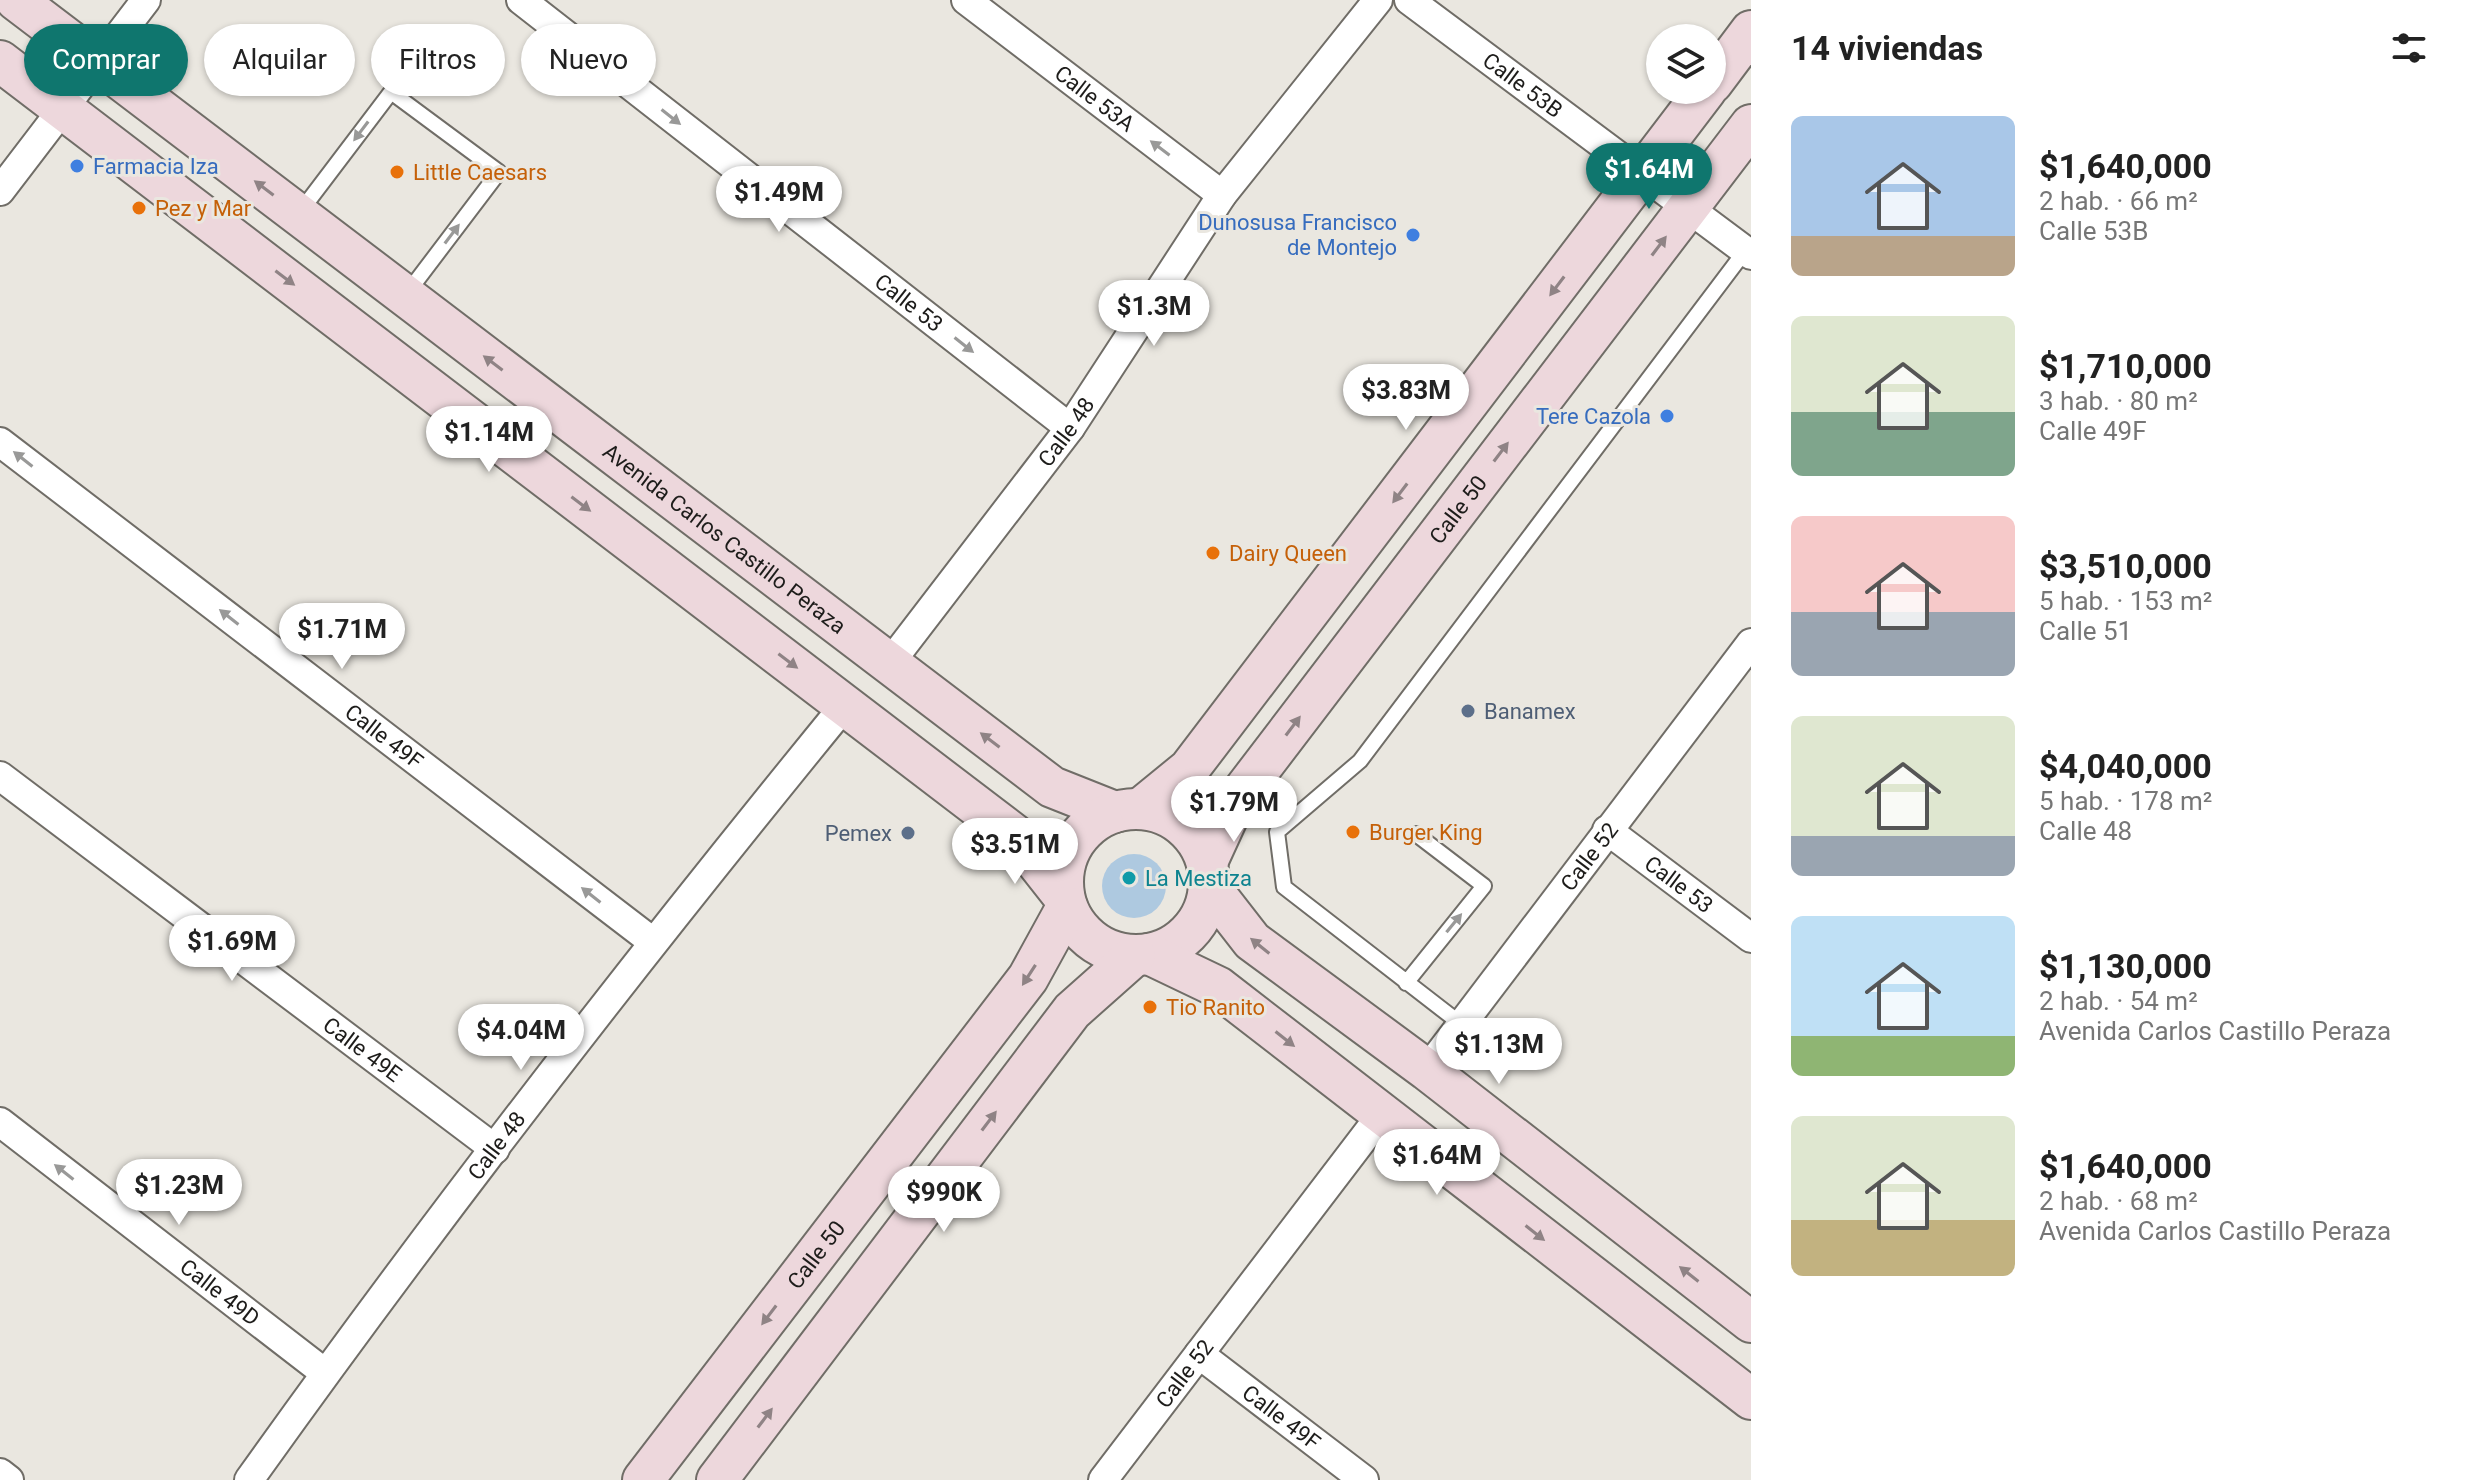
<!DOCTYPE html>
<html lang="es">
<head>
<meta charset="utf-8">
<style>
  :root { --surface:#fff; --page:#f2f2f2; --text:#222; --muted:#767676; --accent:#0f766e }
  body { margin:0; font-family:Roboto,sans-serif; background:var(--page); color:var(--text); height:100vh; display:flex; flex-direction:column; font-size:30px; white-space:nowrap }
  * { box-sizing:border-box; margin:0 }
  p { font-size:26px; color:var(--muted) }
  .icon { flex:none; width:44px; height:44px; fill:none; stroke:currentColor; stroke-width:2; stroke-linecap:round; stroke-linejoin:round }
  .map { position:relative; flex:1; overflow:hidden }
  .panel { display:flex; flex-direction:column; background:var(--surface); width:720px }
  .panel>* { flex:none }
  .top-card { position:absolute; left:24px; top:24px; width:760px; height:72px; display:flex; gap:16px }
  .fabs { position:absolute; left:1646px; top:24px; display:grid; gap:16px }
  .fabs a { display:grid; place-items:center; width:80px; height:80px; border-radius:50%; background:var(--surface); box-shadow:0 2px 6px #0004; font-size:40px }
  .price { position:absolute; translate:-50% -68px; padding:0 18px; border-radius:28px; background:#fff; color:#222; font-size:26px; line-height:52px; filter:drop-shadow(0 2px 4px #0008) }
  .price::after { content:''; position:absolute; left:50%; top:48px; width:24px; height:18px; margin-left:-12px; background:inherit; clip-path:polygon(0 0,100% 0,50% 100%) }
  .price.current { background:var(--accent); color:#fff }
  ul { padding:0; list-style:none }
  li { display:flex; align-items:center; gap:24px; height:200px; padding:0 40px }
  li span { display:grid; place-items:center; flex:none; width:224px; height:160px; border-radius:12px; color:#555 }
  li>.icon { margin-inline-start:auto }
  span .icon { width:96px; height:96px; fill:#fffc; stroke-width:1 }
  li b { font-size:34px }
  h2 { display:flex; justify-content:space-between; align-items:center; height:96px; padding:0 40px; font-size:34px }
  .tag { padding:0 28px; border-radius:36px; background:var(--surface); box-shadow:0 2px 6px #0004; font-size:28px; line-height:72px }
  .tag.current { background:var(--accent); color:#fff }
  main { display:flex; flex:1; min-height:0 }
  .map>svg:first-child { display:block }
  .water { fill:#aec9e0 }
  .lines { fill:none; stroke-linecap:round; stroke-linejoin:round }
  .service-casing { stroke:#706d67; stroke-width:18 }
  .minor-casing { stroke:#706d67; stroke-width:32 }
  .secondary-casing { stroke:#706d67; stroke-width:44 }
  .service { stroke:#fff; stroke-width:14 }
  .minor { stroke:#fff; stroke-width:28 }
  .secondary { stroke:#edd7dc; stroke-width:40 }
  .oneway { fill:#999998 }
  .oneway2 { fill:#8f8385 }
  .shop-dot { fill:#3f7fe0; stroke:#eae7e0; stroke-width:3 }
  .food-dot { fill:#e8710a; stroke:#eae7e0; stroke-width:3 }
  .service-dot { fill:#5c6f8a; stroke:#eae7e0; stroke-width:3 }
  .culture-dot { fill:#0f9aa8; stroke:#eae7e0; stroke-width:3 }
  .labels { text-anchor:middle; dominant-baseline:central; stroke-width:6; stroke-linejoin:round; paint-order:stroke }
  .street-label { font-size:22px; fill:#1d1c1a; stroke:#eae7e0 }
  .shop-label { font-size:22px; fill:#366cbe; stroke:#eae7e0; text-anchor:end }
  .food-label { font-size:22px; fill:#c56008; stroke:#eae7e0; text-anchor:start }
  .service-label { font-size:22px; fill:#4e5e75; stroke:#eae7e0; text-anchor:start }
  .culture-label { font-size:22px; fill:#0d838f; stroke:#eae7e0; text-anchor:start }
</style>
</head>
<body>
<main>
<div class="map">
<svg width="1751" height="1480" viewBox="0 0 1751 1480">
  <rect width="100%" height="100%" fill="#eae7e0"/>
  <path class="water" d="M1102 886a32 32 0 1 1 64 0a32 32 0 1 1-64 0Z"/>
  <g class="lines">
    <g class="service-casing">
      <path id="service" d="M300,212L391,92L499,172L408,292
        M1406,983L1484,886L1416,834
        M1461,1024L1284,887L1277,832L1360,761L1745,251"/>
    </g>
    <g class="minor-casing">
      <g id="minor">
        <path id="s1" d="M521,0L1070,428"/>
        <path id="s2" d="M966,0L1222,195"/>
        <path id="s3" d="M1409,0L1751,255"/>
        <path d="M0,191L146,0"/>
        <path id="s4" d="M0,442L653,942"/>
        <path id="s5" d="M889,664L1070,428L1222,195L1378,0"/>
        <path id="s6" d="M0,776L495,1149"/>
        <path id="s7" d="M1607,830L1751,938"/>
        <path id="s8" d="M1427,1070L1751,643"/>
        <path id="s9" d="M0,1122L325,1373"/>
        <path id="s10" d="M1199,1354L1364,1480"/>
        <path d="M0,1473L9,1480"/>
        <path id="s11" d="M249,1480C438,1215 639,957 845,705"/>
        <path id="s12" d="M1103,1480L1382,1114"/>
      </g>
    </g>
    <g class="secondary-casing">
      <g id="secondary">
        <path id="s13" d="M16,0L1052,787L1115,812"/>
        <path d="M0,61L1016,836L1064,897"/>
        <path d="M1712,83L1751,31"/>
        <circle cx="1136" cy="882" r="73"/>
        <path d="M1140,809L1189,769L1706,90"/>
        <path id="s14" d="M1207,862L1234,803L1751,125"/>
        <path d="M1210,887L1252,941L1427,1070L1751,1322"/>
        <path d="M1149,954L1218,987L1751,1399"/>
        <path id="s15" d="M643,1480L1028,978L1067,907"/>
        <path d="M717,1480L1072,1011L1135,955"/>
      </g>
    </g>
    <use href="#service" class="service"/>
    <use href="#minor" class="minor"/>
    <use href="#secondary" class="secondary"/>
  </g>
  <defs><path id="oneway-solid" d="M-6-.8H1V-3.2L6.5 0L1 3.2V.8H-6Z" transform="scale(2)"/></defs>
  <g class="oneway">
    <use href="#oneway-solid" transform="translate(671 117) rotate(38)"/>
    <use href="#oneway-solid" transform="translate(361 131) rotate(127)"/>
    <use href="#oneway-solid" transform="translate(1160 148) rotate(-143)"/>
    <use href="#oneway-solid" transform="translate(452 234) rotate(-53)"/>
    <use href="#oneway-solid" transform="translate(964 345) rotate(38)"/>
    <use href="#oneway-solid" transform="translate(23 459) rotate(-142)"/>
    <use href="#oneway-solid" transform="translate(229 617) rotate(-142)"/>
    <use href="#oneway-solid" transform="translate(591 895) rotate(-142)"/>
    <use href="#oneway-solid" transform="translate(1454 923) rotate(-51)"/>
    <use href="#oneway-solid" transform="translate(64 1172) rotate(-142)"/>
  </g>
  <g class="oneway2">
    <use href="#oneway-solid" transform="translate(264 188) rotate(-143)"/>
    <use href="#oneway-solid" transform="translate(1659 246) rotate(-53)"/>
    <use href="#oneway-solid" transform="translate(285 278) rotate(37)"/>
    <use href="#oneway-solid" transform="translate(1557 286) rotate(127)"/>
    <use href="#oneway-solid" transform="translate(493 363) rotate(-143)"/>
    <use href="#oneway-solid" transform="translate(1501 452) rotate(-53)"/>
    <use href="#oneway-solid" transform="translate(1400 493) rotate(127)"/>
    <use href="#oneway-solid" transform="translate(581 504) rotate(37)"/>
    <use href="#oneway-solid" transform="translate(788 661) rotate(37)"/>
    <use href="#oneway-solid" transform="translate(1293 726) rotate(-53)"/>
    <use href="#oneway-solid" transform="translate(990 740) rotate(-143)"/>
    <use href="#oneway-solid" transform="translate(1260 946) rotate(-141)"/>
    <use href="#oneway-solid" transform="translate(1029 975) rotate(123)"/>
    <use href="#oneway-solid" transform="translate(1285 1039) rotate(38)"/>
    <use href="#oneway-solid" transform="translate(989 1121) rotate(-53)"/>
    <use href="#oneway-solid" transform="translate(1535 1233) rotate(38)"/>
    <use href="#oneway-solid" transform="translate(1689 1274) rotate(-142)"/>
    <use href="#oneway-solid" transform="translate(769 1315) rotate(127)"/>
    <use href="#oneway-solid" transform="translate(765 1418) rotate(-53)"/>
  </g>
  <g class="shop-dot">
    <circle cx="77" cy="166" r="8"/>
    <circle cx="1413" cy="235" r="8"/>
    <circle cx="1667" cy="416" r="8"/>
  </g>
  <g class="food-dot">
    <circle cx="397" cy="172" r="8"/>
    <circle cx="139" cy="208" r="8"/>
    <circle cx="1213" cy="553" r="8"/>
    <circle cx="1353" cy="832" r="8"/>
    <circle cx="1150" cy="1007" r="8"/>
  </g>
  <g class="service-dot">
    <circle cx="1468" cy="711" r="8"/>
    <circle cx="908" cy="833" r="8"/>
  </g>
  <circle class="culture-dot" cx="1129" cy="878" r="8"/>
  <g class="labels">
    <g class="street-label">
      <text stroke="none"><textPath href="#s3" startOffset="142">Calle 53B</textPath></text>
      <text stroke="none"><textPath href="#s2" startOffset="162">Calle 53A</textPath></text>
      <text stroke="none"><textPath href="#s1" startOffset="492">Calle 53</textPath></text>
      <text stroke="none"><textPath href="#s5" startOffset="292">Calle 48</textPath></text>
      <text stroke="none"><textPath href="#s14" startOffset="434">Calle 50</textPath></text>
      <text stroke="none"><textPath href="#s13" startOffset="890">Avenida Carlos Castillo Peraza</textPath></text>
      <text stroke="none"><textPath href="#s4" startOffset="484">Calle 49F</textPath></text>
      <text stroke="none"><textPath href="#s8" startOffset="268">Calle 52</textPath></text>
      <text stroke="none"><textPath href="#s7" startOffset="90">Calle 53</textPath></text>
      <text stroke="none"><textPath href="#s6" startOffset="454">Calle 49E</textPath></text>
      <text stroke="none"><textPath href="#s11" startOffset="416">Calle 48</textPath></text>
      <text stroke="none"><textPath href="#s15" startOffset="284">Calle 50</textPath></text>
      <text stroke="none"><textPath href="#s9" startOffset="278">Calle 49D</textPath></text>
      <text stroke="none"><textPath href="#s12" startOffset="134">Calle 52</textPath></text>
      <text stroke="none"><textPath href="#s10" startOffset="104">Calle 49F</textPath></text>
    </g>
    <g class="shop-label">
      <text x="93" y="166" text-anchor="start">Farmacia Iza</text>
      <text x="1397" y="222">Dunosusa Francisco<tspan x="1397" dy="25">de Montejo</tspan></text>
      <text x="1651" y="416">Tere Cazola</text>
    </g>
    <g class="food-label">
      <text x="413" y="172">Little Caesars</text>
      <text x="155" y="208">Pez y Mar</text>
      <text x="1229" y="553">Dairy Queen</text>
      <text x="1369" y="832">Burger King</text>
      <text x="1166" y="1007">Tio Ranito</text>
    </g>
    <g class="service-label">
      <text x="1484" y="711">Banamex</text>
      <text x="892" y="833" text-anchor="end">Pemex</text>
    </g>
    <g class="culture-label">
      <text x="1145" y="878">La Mestiza</text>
    </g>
  </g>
</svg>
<div class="fabs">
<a><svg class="icon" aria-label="layers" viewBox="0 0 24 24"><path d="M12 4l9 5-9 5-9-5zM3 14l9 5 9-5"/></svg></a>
</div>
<b class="price current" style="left:1649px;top:211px">$1.64M</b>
<b class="price" style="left:779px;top:234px">$1.49M</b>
<b class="price" style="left:1154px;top:348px">$1.3M</b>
<b class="price" style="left:1406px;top:432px">$3.83M</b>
<b class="price" style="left:489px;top:474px">$1.14M</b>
<b class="price" style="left:342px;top:671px">$1.71M</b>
<b class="price" style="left:1234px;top:844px">$1.79M</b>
<b class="price" style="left:1015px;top:886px">$3.51M</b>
<b class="price" style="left:232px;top:983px">$1.69M</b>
<b class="price" style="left:521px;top:1072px">$4.04M</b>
<b class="price" style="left:1499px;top:1086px">$1.13M</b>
<b class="price" style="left:1437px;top:1197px">$1.64M</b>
<b class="price" style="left:179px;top:1227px">$1.23M</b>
<b class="price" style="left:944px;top:1234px">$990K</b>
<div class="top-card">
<a class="tag current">Comprar</a>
<a class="tag">Alquilar</a>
<a class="tag">Filtros</a>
<a class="tag">Nuevo</a>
</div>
</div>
<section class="panel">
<h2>14 viviendas<svg class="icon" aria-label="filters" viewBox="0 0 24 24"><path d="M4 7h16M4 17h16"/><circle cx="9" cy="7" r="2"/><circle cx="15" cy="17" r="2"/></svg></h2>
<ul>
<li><span style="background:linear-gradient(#a9c7e8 75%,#b9a48a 0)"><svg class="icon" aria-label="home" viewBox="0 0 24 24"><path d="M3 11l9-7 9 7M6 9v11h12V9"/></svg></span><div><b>$1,640,000</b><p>2 hab. · 66 m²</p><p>Calle 53B</p></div></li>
<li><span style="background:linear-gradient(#dfe7d0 60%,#7fa58c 0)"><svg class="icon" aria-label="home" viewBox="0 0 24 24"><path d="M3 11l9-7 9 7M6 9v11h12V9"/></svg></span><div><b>$1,710,000</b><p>3 hab. · 80 m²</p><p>Calle 49F</p></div></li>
<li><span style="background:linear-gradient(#f6c9c9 60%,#9aa5b1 0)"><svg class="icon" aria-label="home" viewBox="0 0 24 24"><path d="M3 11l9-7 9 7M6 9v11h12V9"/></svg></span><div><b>$3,510,000</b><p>5 hab. · 153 m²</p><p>Calle 51</p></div></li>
<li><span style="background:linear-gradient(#dfe7d0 75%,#9aa5b1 0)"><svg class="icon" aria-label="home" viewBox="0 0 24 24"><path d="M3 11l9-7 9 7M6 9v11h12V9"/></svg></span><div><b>$4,040,000</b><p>5 hab. · 178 m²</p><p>Calle 48</p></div></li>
<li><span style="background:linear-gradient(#bfe0f5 75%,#8fb573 0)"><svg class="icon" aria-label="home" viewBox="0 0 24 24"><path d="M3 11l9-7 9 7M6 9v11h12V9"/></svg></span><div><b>$1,130,000</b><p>2 hab. · 54 m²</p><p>Avenida Carlos Castillo Peraza</p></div></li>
<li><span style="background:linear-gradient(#dfe7d0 65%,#c2b280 0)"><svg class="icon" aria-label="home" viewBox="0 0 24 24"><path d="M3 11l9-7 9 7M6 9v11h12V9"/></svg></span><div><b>$1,640,000</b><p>2 hab. · 68 m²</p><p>Avenida Carlos Castillo Peraza</p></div></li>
</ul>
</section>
</main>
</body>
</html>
